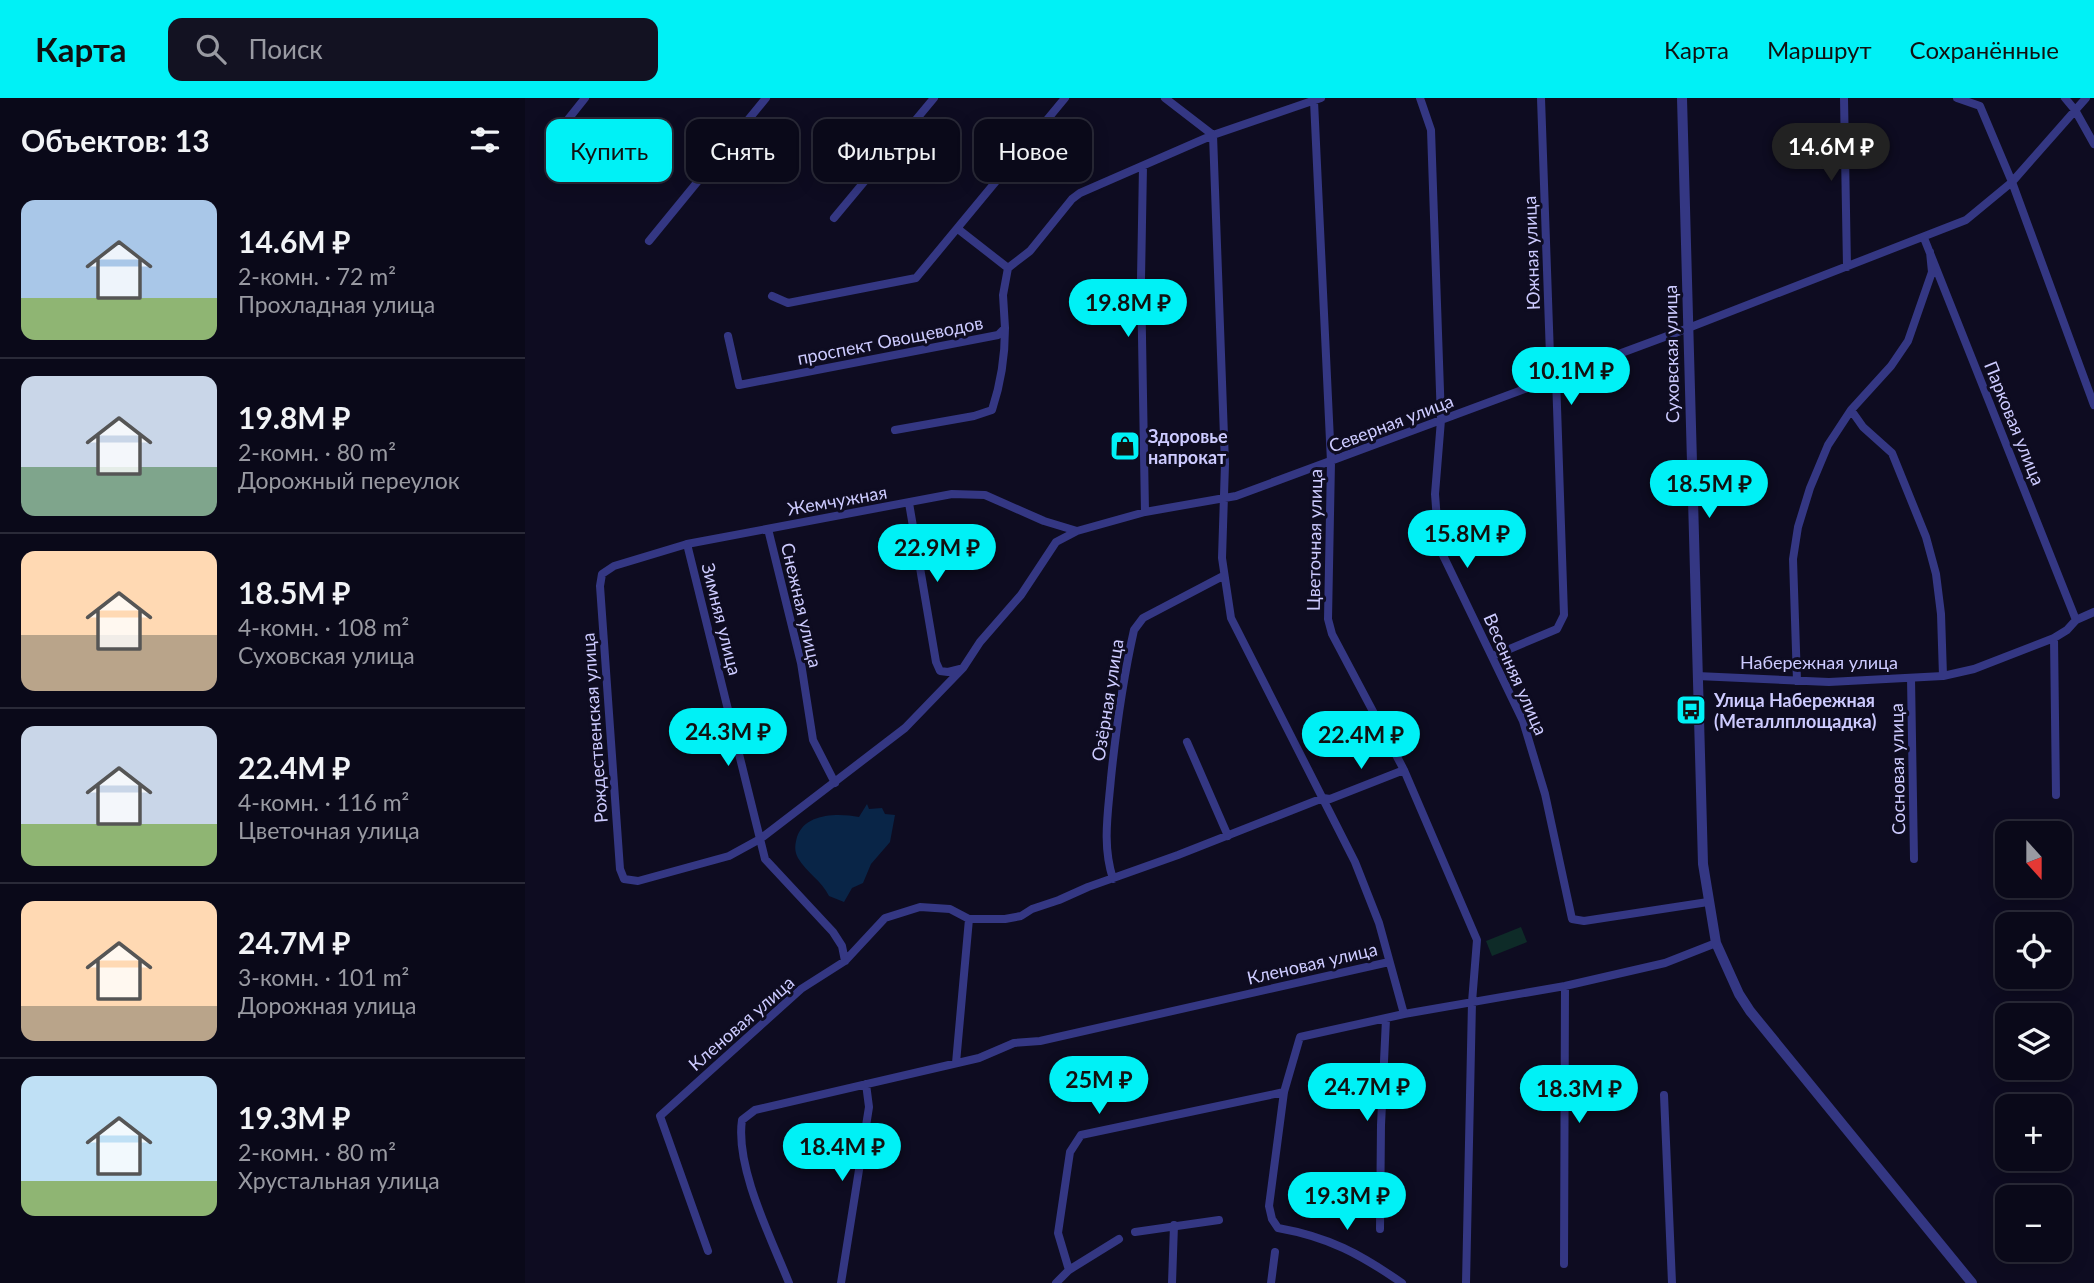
<!DOCTYPE html>
<html lang="ru">
<head>
<meta charset="utf-8">
<style>
  :root { --surface:#0a0919; --page:#131222; --text:#f1f3f6; --muted:#999aa2; --line:#2a2a38; --accent:#00f1f6 }
  body { margin:0; font-family:Lato,sans-serif; background:var(--page); color:var(--text); height:100vh; display:flex; flex-direction:column; font-size:26px; white-space:nowrap }
  * { box-sizing:border-box; margin:0 }
  p { font-size:23px; color:var(--muted) }
  .icon { flex:none; width:38px; height:38px; fill:none; stroke:currentColor; stroke-width:2; stroke-linecap:round; stroke-linejoin:round }
  .map { position:relative; flex:1; overflow:hidden }
  .drawer { display:flex; flex-direction:column; background:var(--surface); width:525px }
  .drawer>* { flex:none }
  .top-card { position:absolute; left:21px; top:21px; width:665px; height:63px; display:flex; gap:14px }
  .needle { width:46px; rotate:159deg }
  .fabs { position:absolute; left:1470px; top:723px; display:grid; gap:14px }
  .fabs a { display:grid; place-items:center; width:77px; height:77px; border-radius:14px; background:var(--surface); box-shadow:0 4px 18px #0003,0 0 0 2px var(--line); font-size:35px }
  .price { position:absolute; translate:-50% -60px; padding:0 16px; border-radius:24px; background:var(--accent); color:#111; font-size:23px; line-height:46px; filter:drop-shadow(0 2px 4px #0008) }
  .price::after { content:''; position:absolute; left:50%; top:42px; width:21px; height:16px; margin-left:-10px; background:inherit; clip-path:polygon(0 0,100% 0,50% 100%) }
  .price.active { background:#222; color:#fff }
  ul { padding:0; list-style:none }
  li { display:flex; align-items:center; gap:21px; height:175px; padding:0 21px }
  li+li { border-top:2px solid var(--line) }
  li span { display:grid; place-items:center; flex:none; width:196px; height:140px; border-radius:14px; color:#555 }
  li>.icon { margin-inline-start:auto }
  span .icon { width:84px; height:84px; fill:#fffc; stroke-width:1 }
  li b { font-size:30px }
  h2 { display:flex; justify-content:space-between; align-items:center; height:84px; padding:0 21px; font-size:30px }
  .chip { padding:0 24px; border-radius:14px; background:var(--surface); box-shadow:0 4px 18px #0003,0 0 0 2px var(--line); font-size:24px; line-height:63px }
  .chip.active { background:var(--accent); color:#111 }
  header { display:flex; align-items:center; gap:42px; box-sizing:border-box; height:98px; padding:0 35px; background:var(--accent); color:#111 }
  header strong { font-size:33px }
  nav { display:flex; gap:38px; margin-inline-start:auto; font-size:24px }
  .search { width:490px; height:63px; background:var(--page); display:flex; align-items:center; gap:18px; box-sizing:border-box; padding:0 24px; border-radius:14px; color:var(--muted); font-size:26px }
  main { display:flex; flex:1; min-height:0 }
  .map>svg:first-child { display:block }
  .green { fill:#0e2b28 }
  .water { fill:#092547 }
  .lines { fill:none; stroke-linecap:round; stroke-linejoin:round }
  .minor { stroke:#343783; stroke-width:8 }
  .tertiary { stroke:#343783; stroke-width:10 }
  .labels { text-anchor:middle; dominant-baseline:central; stroke-width:6; stroke-linejoin:round; paint-order:stroke }
  .street-label { font-size:18px; fill:#cdcbff; stroke:#0e0c21 }
  .poi-label { font-size:18px; font-weight:bold; fill:#cdcbff; stroke:#0e0c21; text-anchor:start }
</style>
</head>
<body>
<header>
<strong>Карта</strong>
<div class="search"><svg class="icon" aria-label="search" viewBox="0 0 24 24"><circle cx="10" cy="10" r="6"/><path d="M15 15l6 6"/></svg>Поиск</div>
<nav><a>Карта</a><a>Маршрут</a><a>Сохранённые</a></nav>
</header>
<main>
<section class="drawer">
<h2>Объектов: 13<svg class="icon" aria-label="filters" viewBox="0 0 24 24"><path d="M4 7h16M4 17h16"/><circle cx="9" cy="7" r="2"/><circle cx="15" cy="17" r="2"/></svg></h2>
<ul>
<li><span style="background:linear-gradient(#a9c7e8 70%,#8fb573 0)"><svg class="icon" aria-label="home" viewBox="0 0 24 24"><path d="M3 11l9-7 9 7M6 9v11h12V9"/></svg></span><div><b>14.6M ₽</b><p>2-комн. · 72 m²</p><p>Прохладная улица</p></div></li>
<li><span style="background:linear-gradient(#c9d6e8 65%,#7fa58c 0)"><svg class="icon" aria-label="home" viewBox="0 0 24 24"><path d="M3 11l9-7 9 7M6 9v11h12V9"/></svg></span><div><b>19.8M ₽</b><p>2-комн. · 80 m²</p><p>Дорожный переулок</p></div></li>
<li><span style="background:linear-gradient(#ffd9b3 60%,#b9a48a 0)"><svg class="icon" aria-label="home" viewBox="0 0 24 24"><path d="M3 11l9-7 9 7M6 9v11h12V9"/></svg></span><div><b>18.5M ₽</b><p>4-комн. · 108 m²</p><p>Суховская улица</p></div></li>
<li><span style="background:linear-gradient(#c9d6e8 70%,#8fb573 0)"><svg class="icon" aria-label="home" viewBox="0 0 24 24"><path d="M3 11l9-7 9 7M6 9v11h12V9"/></svg></span><div><b>22.4M ₽</b><p>4-комн. · 116 m²</p><p>Цветочная улица</p></div></li>
<li><span style="background:linear-gradient(#ffd9b3 75%,#b9a48a 0)"><svg class="icon" aria-label="home" viewBox="0 0 24 24"><path d="M3 11l9-7 9 7M6 9v11h12V9"/></svg></span><div><b>24.7M ₽</b><p>3-комн. · 101 m²</p><p>Дорожная улица</p></div></li>
<li><span style="background:linear-gradient(#bfe0f5 75%,#8fb573 0)"><svg class="icon" aria-label="home" viewBox="0 0 24 24"><path d="M3 11l9-7 9 7M6 9v11h12V9"/></svg></span><div><b>19.3M ₽</b><p>2-комн. · 80 m²</p><p>Хрустальная улица</p></div></li>
</ul>
</section>
<div class="map">
<svg width="1569" height="1185" viewBox="0 0 1569 1185">
  <rect width="100%" height="100%" fill="#0e0c21"/>
  <path class="green" d="M996,829L1002,844L967,858L961,843Z"/>
  <path class="water" d="M342,706L344,711L357,710L360,716L370,717L365,744L346,766L338,785L327,790L319,804L304,798C297,783 281,774 273,760C269,752 270,747 272,739C280,715 313,715 334,719Z"/>
  <g class="lines">
    <path class="minor" d="M640,0L688,37L700,366L697,460L706,520L830,764L854,825L879,916
      M895,0L906,32L916,322L910,396L914,449L998,623L1020,696L1047,821L1059,823L1183,804
      M1319,0L1322,169
      M1432,0L1455,8L1487,84L1569,307
      M1540,0L1550,12L1569,46
      M789,3L806,364L803,521L807,536L879,672L952,842L947,904L941,1185
      M25,44L60,0
      M618,68L616,181L620,414
      M309,120L409,0
      M433,131L483,170
      M1399,140L1551,522
      M124,143L241,0
      M1405,154L1407,174L1383,243L1366,268L1326,312L1338,329L1367,355L1401,439L1411,476L1416,516L1418,578
      M247,198L263,205L391,180L540,0
      M203,238L214,287L473,237L480,230L478,197L483,170L505,153L547,101L555,95L688,37L796,0
      M370,332L449,318L467,312C476,285 480,258 480,230
      M384,405L411,564L415,573L423,574L435,571
      M243,431L276,565L288,642L310,685
      M552,433L519,423L460,397L427,396L162,446L89,468L77,476L75,488L95,771L99,781L113,783L204,758L235,741L380,630L438,570L455,544L496,497L531,444L552,433L620,414L711,398L1153,234L1441,122L1487,84L1561,0
      M162,446L240,761L308,834L317,848L320,863
      M1529,540L1531,697
      M968,558L1032,531L1039,517L1031,279L1025,258L1016,0
      M1172,578L1304,584L1418,578L1449,571L1529,540L1542,532L1551,522L1569,514
      M1386,580L1389,761
      M1272,583L1268,461L1273,429L1285,390L1303,347L1326,312
      M662,644L703,738
      M588,781C577,747 583,715 586,680C591,631 598,581 609,532L618,520L698,478
      M444,821H480L496,818L507,811L534,802L563,789L653,757L798,700L805,701L879,672
      M1139,997L1147,1185
      M855,1131L856,1027L861,921
      M610,1134L694,1122
      M183,1153L135,1018L276,891L320,863L360,820L395,809L425,811L444,821L431,965
      M1039,1166L1040,888
      M544,1172L533,1135L545,1054L556,1037L759,994
      M264,1185C246,1140 210,1069 217,1022L230,1012L454,960L489,945L515,943L864,864
      M316,1185L344,1009L341,986
      M531,1185L544,1172L594,1141
      M647,1185L649,1127
      M746,1185L750,1154
      M877,1185C835,1156 804,1139 753,1130L747,1121L744,1108L759,994L775,939L879,916L1040,888L1140,865L1191,845"/>
    <path class="tertiary" d="M1157,0L1178,766L1191,845L1214,896L1225,913L1447,1185"/>
  </g>
  <defs>
    <g id="shop-square" transform="scale(1.575)"><rect x="-9" y="-9" width="18" height="18" rx="4" fill="#00f1f6" stroke="#0e0c21"/><path d="M-5-2.5h2.3a2.7 3.5 0 0 1 5.4 0H5L5.5 6h-11ZM-1.5-2.5h3a1.5 2.3 0 0 0-3 0Z" fill="#111"/></g>
    <g id="bus-square" transform="scale(1.575)"><rect x="-9" y="-9" width="18" height="18" rx="4" fill="#00f1f6" stroke="#0e0c21"/><path d="M-5-6H5V4H4V6H2V4H-2V6H-4V4H-5ZM-3.5-4V0h7V-4ZM-3.5 1.2v1.5H-2V1.2ZM2 1.2v1.5H3.5V1.2Z" fill="#111"/></g>
  </defs>
  <g fill-rule="evenodd">
    <use href="#shop-square" x="600" y="348"/>
    <use href="#bus-square" x="1166" y="612"/>
  </g>
  <g class="labels">
    <g class="street-label">
      <text transform="translate(1006 155) rotate(-92)">Южная улица</text>
      <text transform="translate(365 242) rotate(-11)">проспект Овощеводов</text>
      <text transform="translate(1146 256) rotate(-91)">Суховская улица</text>
      <text transform="translate(866 325) rotate(-21)">Северная улица</text>
      <text transform="translate(1490 325) rotate(68)">Парковая улица</text>
      <text transform="translate(312 402) rotate(-10)">Жемчужная</text>
      <text transform="translate(789 442) rotate(-89)">Цветочная улица</text>
      <text transform="translate(277 507) rotate(77)">Снежная улица</text>
      <text transform="translate(197 521) rotate(76)">Зимняя улица</text>
      <text x="1294" y="564">Набережная улица</text>
      <text transform="translate(991 576) rotate(66)">Весенняя улица</text>
      <text transform="translate(582 602) rotate(-81)">Озёрная улица</text>
      <text transform="translate(69 630) rotate(-94)">Рождественская улица</text>
      <text transform="translate(1372 671) rotate(-91)">Сосновая улица</text>
      <text transform="translate(787 865) rotate(-13)">Кленовая улица</text>
      <text transform="translate(216 925) rotate(-41)">Кленовая улица</text>
    </g>
    <g class="poi-label">
      <text x="623" y="338">Здоровье<tspan x="623" dy="21">напрокат</tspan></text>
      <text x="1189" y="602">Улица Набережная<tspan x="1189" dy="21">(Металлплощадка)</tspan></text>
    </g>
  </g>
</svg>
<div class="fabs">
<a><svg class="needle" viewBox="-14 -14 28 28"><path d="M0-13l5 13h-10z" fill="#e53935"/><path d="M0 13l5-13h-10z" fill="#999aa2"/></svg></a>
<a><svg class="icon" aria-label="locate" viewBox="0 0 24 24"><circle cx="12" cy="12" r="6"/><path d="M12 2v4M12 18v4M2 12h4M18 12h4"/></svg></a>
<a><svg class="icon" aria-label="layers" viewBox="0 0 24 24"><path d="M12 4l9 5-9 5-9-5zM3 14l9 5 9-5"/></svg></a>
<a>+</a>
<a>−</a>
</div>
<b class="price active" style="left:1306px;top:85px">14.6M ₽</b>
<b class="price" style="left:603px;top:241px">19.8M ₽</b>
<b class="price" style="left:1046px;top:309px">10.1M ₽</b>
<b class="price" style="left:1184px;top:422px">18.5M ₽</b>
<b class="price" style="left:942px;top:472px">15.8M ₽</b>
<b class="price" style="left:412px;top:486px">22.9M ₽</b>
<b class="price" style="left:203px;top:670px">24.3M ₽</b>
<b class="price" style="left:836px;top:673px">22.4M ₽</b>
<b class="price" style="left:574px;top:1018px">25M ₽</b>
<b class="price" style="left:842px;top:1025px">24.7M ₽</b>
<b class="price" style="left:1054px;top:1027px">18.3M ₽</b>
<b class="price" style="left:317px;top:1085px">18.4M ₽</b>
<b class="price" style="left:822px;top:1134px">19.3M ₽</b>
<div class="top-card">
<a class="chip active">Купить</a>
<a class="chip">Снять</a>
<a class="chip">Фильтры</a>
<a class="chip">Новое</a>
</div>
</div>
</main>
</body>
</html>
